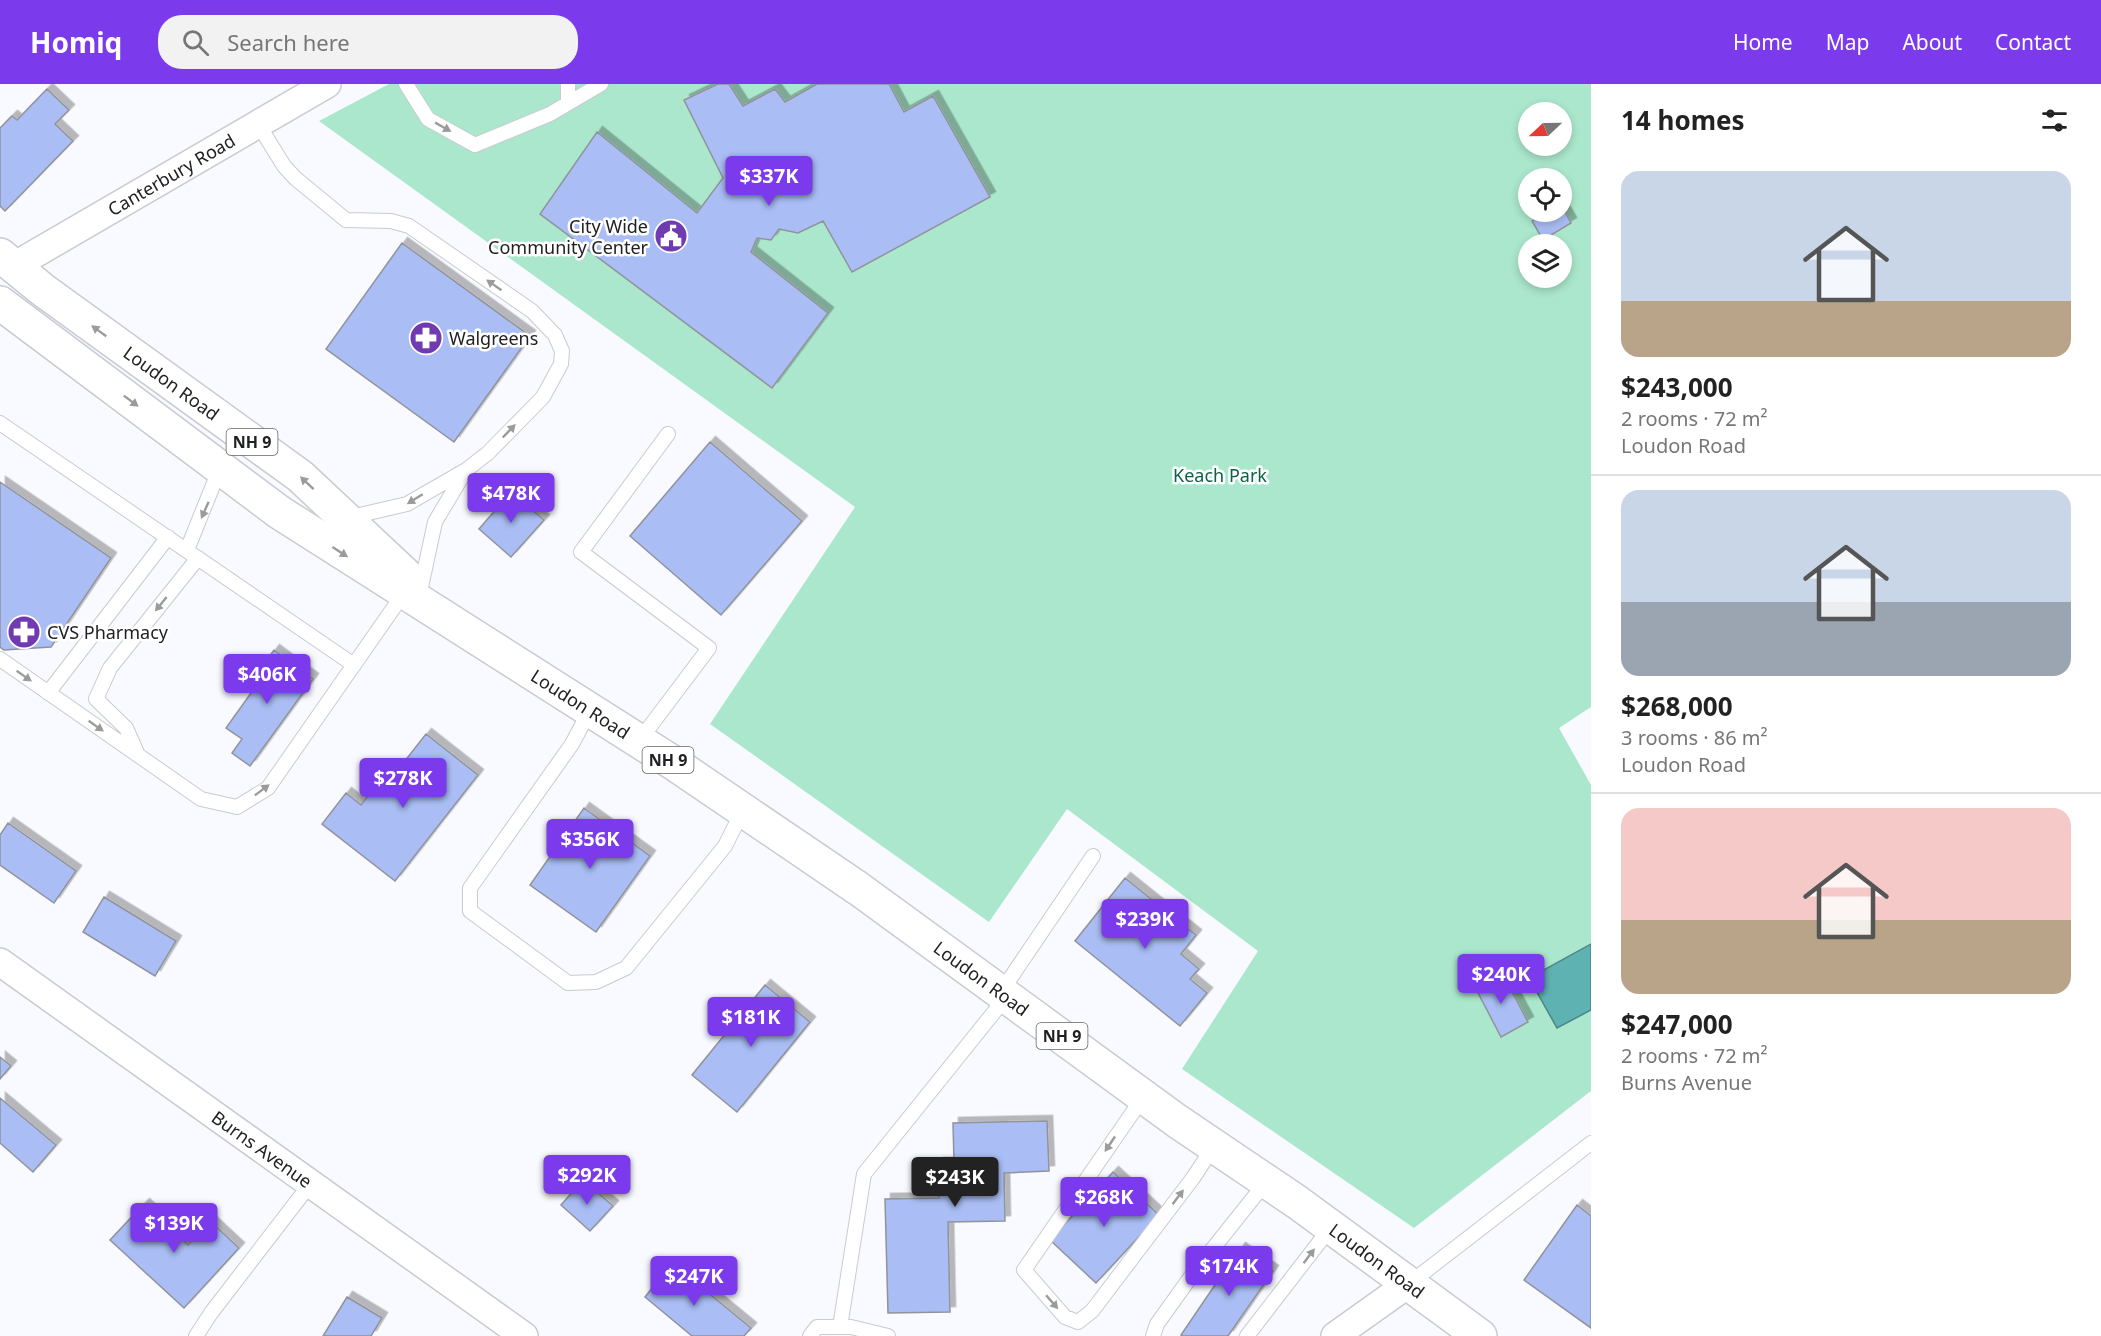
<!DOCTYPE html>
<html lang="en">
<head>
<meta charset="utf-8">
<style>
  :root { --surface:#fff; --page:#f2f2f2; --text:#222; --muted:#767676; --line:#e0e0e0; --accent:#7c3aed }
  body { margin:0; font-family:"Noto Sans",sans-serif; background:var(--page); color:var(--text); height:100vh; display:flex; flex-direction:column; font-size:22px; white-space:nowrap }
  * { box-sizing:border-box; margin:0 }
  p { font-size:20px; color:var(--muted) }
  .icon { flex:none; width:33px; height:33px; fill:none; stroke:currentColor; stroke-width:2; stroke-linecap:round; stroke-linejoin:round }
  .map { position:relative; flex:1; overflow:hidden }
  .sheet { display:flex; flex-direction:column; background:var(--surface); width:510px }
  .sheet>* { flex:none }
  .needle { width:39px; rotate:248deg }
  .buttons { position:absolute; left:1518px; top:18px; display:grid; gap:12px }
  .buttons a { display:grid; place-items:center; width:54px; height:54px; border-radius:50%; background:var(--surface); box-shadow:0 3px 9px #0003; font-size:30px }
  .price { position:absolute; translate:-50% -51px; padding:0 14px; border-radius:6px; background:var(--accent); color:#fff; font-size:20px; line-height:39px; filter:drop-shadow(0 2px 3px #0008) }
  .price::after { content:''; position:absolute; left:50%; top:36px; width:18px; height:14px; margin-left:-9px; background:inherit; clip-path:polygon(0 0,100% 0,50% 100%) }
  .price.active { background:#222; color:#fff }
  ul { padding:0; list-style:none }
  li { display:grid; align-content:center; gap:12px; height:318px; padding:0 30px }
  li+li { border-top:2px solid var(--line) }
  li span { display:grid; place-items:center; height:186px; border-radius:18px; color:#555 }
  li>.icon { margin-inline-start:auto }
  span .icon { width:108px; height:108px; fill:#fffc; stroke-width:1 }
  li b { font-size:26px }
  h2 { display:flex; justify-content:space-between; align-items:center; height:72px; padding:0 30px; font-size:26px }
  header { display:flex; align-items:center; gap:36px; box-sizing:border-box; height:84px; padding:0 30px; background:var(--accent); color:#fff }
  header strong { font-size:28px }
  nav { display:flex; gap:33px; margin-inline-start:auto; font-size:21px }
  .search { width:420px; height:54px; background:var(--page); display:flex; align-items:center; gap:15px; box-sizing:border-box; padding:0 21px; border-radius:24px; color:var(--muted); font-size:22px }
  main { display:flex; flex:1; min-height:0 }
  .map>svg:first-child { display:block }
  .green { fill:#abe7cc; fill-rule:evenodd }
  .water { fill:#5fb2b2; stroke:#4c8687; stroke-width:1.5 }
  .building { fill:#aabef5; stroke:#909399; stroke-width:1.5; filter:url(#shadow) }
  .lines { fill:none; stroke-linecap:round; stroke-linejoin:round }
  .service-casing { stroke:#c8cbd2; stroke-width:16 }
  .minor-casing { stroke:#c8cbd2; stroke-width:30 }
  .primary-casing { stroke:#c8cbd2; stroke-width:36 }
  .service { stroke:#fff; stroke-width:14 }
  .minor { stroke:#fff; stroke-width:27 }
  .primary { stroke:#fff; stroke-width:33 }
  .oneway { fill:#9b9b9c }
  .labels { text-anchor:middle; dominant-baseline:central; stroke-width:5; stroke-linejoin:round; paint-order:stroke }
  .shield { fill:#fff; stroke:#636466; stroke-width:1.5 }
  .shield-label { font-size:16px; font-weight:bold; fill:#202124 }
  .street-label { font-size:18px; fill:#202124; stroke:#fff }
  .poi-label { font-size:18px; fill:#202124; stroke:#fff; text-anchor:start }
  .park-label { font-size:18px; fill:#0b6246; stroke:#fff }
</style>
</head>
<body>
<header>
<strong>Homiq</strong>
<div class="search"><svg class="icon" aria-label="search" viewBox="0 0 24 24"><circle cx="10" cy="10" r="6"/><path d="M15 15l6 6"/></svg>Search here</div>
<nav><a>Home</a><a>Map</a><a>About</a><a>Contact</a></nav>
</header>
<main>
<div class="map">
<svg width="1591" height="1252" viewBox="0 0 1591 1252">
  <defs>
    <filter id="shadow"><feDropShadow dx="5.5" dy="-5.5" stdDeviation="0" flood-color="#0004"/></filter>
  </defs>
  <rect width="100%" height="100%" fill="#f9faff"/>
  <path class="green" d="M389,0H1591V623L1559,644L1591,701V1007L1414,1144L1182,985L1258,867L1067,725L989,838L710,640L855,423L319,37ZM1528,28H1562V62H1528ZM1528,94H1562V128H1528ZM1528,160H1562V194H1528Z"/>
  <path class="water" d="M1591,860V926L1557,944L1529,894Z"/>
  <path class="building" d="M718,0H729L743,22L775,5L785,18L817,0H889L904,28L933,12L990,113L852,188L823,137L798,149L779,145L771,156L757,154L751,168L828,229L772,304L540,130L597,48L697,129L723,94L684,16Z
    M47,5L69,26L55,40L73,57L5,127L0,122V44L12,32L17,36Z
    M1562,123L1571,139L1543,156L1532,137L1548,128H1562Z
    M402,159L530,252L454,358L326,265Z
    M710,358L802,437L721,531L630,452Z
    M0,398L111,474L51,563L4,566L0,563Z
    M511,408L544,436L511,473L479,445Z
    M274,566L313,595L250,682L232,669L242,655L226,644L256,602L251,598Z
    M426,650L478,691L395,797L322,740L346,709L361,721L376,701L390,712L401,698L393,692Z
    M584,724L650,772L596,848L530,801Z
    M8,739L76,787L54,819L0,781V751Z
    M1125,794L1196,851L1181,870L1199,885L1190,895L1207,909L1180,942L1075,857Z
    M104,813L176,857L155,892L83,848Z
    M1502,889L1528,938L1501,953L1475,903Z
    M765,901L810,938L737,1028L692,991Z
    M0,973L11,982L0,995Z
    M0,1014L56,1061L33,1088L0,1059Z
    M1047,1037L1049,1087L1004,1089L1005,1137L948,1138L950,1228L888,1229L885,1115L939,1114L938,1079H954L953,1039Z
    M1113,1088L1159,1131L1096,1199L1050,1156Z
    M583,1096L613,1122L590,1147L561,1121Z
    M144,1120L188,1161L210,1137L239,1164L184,1224L110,1156Z
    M1577,1121L1591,1132V1244L1524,1196Z
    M1240,1164L1273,1187L1228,1252H1183L1181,1251Z
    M672,1179L751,1244L744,1252H692L645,1213Z
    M347,1213L382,1234L371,1252H323Z"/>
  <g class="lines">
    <g class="service-casing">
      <path id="service" d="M406,0L428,35L475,61L550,30L601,0
        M568,19V0
        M258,40L284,82L295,94L346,136L391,137L409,142L532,227L555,251L562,267L561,280L543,313L488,369L466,386L407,420L347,434
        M0,339L354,581
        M187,466L220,384
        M421,503L435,438L466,386
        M0,575L201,715L237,723L268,704L404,509
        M48,609L168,453
        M590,626L572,660L470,804V827L568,899L596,898L626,884L725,762L743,726
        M639,657L709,564L581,468L668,350
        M138,671L126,644L96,615L110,584L198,474
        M1001,908L1093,772
        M1144,1012L1024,1186L1065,1233L1078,1238L1092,1227L1193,1094L1214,1062
        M1410,1199L1591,1059
        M840,1243L864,1090L1007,912
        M196,1252L211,1229L311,1099
        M810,1252L817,1243H851L888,1252
        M1153,1252L1157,1240L1195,1187L1266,1098
        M1247,1252L1331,1143"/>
    </g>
    <g class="minor-casing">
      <g id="minor">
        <path id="s1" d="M14,182L327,0"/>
        <path id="s2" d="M0,878L524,1252"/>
        <path d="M1335,1252L1408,1200"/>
      </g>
    </g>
    <g class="primary-casing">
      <g id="primary">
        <path id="s3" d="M0,171L43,206L300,392L410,495"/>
        <path id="s4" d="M0,219L279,428L675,680L859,805L1177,1037L1297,1118L1480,1252"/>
      </g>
    </g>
    <use href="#service" class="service"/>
    <use href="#minor" class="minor"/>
    <use href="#primary" class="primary"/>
  </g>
  <defs><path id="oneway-solid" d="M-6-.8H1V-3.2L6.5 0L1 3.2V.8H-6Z" transform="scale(1.5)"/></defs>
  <g class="oneway">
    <use href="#oneway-solid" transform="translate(443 43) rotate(29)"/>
    <use href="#oneway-solid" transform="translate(494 201) rotate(-145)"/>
    <use href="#oneway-solid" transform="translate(99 247) rotate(-144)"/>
    <use href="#oneway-solid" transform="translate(131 317) rotate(37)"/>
    <use href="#oneway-solid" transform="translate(509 347) rotate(-46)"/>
    <use href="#oneway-solid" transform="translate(307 399) rotate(-137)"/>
    <use href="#oneway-solid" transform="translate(415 415) rotate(148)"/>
    <use href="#oneway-solid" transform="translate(205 426) rotate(114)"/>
    <use href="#oneway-solid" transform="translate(340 468) rotate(33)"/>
    <use href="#oneway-solid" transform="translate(161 520) rotate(129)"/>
    <use href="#oneway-solid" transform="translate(24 592) rotate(35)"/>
    <use href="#oneway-solid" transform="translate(96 642) rotate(35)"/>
    <use href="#oneway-solid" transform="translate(262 706) rotate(-37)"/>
    <use href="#oneway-solid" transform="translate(1110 1060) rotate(124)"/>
    <use href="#oneway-solid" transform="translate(1178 1113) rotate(-53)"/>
    <use href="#oneway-solid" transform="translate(1309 1172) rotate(-53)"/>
    <use href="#oneway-solid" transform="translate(1052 1218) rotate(49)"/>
  </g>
  <defs>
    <g id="civic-disc" transform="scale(1.725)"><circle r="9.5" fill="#703ab1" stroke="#fff"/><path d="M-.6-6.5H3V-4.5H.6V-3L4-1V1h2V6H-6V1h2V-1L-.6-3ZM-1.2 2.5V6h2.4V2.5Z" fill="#fff"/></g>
    <g id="pharmacy-disc" transform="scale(1.725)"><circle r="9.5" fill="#703ab1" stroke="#fff"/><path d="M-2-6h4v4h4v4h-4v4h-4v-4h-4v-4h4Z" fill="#fff"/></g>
  </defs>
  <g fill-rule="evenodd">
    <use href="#civic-disc" x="671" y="152"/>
    <use href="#pharmacy-disc" x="426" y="254"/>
    <use href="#pharmacy-disc" x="24" y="548"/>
  </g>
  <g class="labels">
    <g class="shield">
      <rect x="226.5" y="345" width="51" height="26" rx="4.5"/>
      <rect x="642.5" y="663" width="51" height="26" rx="4.5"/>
      <rect x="1036.5" y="939" width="51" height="26" rx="4.5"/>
    </g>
    <g class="shield-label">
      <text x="252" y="358">NH 9</text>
      <text x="668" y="676">NH 9</text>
      <text x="1062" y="952">NH 9</text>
    </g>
    <g class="street-label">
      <text stroke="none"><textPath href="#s1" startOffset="182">Canterbury Road</textPath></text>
      <text stroke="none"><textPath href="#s3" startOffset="214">Loudon Road</textPath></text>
      <text stroke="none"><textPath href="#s4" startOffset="706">Loudon Road</textPath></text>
      <text stroke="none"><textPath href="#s4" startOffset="1192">Loudon Road</textPath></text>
      <text stroke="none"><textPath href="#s2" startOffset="322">Burns Avenue</textPath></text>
      <text stroke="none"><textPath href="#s4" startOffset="1678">Loudon Road</textPath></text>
    </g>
    <g class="poi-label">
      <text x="648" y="142" text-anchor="end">City Wide<tspan x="648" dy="21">Community Center</tspan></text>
      <text x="449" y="254">Walgreens</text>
      <text x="47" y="548">CVS Pharmacy</text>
    </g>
    <g class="park-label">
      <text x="1220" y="391">Keach Park</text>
    </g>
  </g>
</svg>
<div class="buttons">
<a><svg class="needle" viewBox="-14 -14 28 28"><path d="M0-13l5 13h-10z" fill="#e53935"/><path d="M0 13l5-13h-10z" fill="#767676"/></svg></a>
<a><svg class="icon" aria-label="locate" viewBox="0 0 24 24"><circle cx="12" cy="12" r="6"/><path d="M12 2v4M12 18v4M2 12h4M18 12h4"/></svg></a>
<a><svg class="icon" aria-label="layers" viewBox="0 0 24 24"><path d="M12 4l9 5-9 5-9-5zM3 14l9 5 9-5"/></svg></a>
</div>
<b class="price" style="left:769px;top:123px">$337K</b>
<b class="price" style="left:511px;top:440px">$478K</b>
<b class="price" style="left:267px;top:621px">$406K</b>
<b class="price" style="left:403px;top:725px">$278K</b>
<b class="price" style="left:590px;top:786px">$356K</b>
<b class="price" style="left:1145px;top:866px">$239K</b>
<b class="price" style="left:1501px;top:921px">$240K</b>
<b class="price" style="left:751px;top:964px">$181K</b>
<b class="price" style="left:587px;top:1122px">$292K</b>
<b class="price active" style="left:955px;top:1124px">$243K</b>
<b class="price" style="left:1104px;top:1144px">$268K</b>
<b class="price" style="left:174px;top:1170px">$139K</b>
<b class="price" style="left:1229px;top:1213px">$174K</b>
<b class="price" style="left:694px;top:1223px">$247K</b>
</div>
<section class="sheet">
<h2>14 homes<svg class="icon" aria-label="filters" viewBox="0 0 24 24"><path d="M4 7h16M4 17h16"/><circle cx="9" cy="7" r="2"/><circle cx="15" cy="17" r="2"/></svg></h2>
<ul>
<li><span style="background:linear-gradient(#c9d6e8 70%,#b9a48a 0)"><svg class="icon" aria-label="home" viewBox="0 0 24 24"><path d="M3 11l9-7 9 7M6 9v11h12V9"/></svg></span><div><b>$243,000</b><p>2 rooms · 72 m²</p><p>Loudon Road</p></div></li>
<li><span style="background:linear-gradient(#c9d6e8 60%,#9aa5b1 0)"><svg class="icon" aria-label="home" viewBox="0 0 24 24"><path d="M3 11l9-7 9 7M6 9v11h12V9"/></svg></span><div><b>$268,000</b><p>3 rooms · 86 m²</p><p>Loudon Road</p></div></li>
<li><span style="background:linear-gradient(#f6c9c9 60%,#b9a48a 0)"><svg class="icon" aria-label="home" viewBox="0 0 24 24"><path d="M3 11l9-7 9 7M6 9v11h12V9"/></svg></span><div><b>$247,000</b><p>2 rooms · 72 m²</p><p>Burns Avenue</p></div></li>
</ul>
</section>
</main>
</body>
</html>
